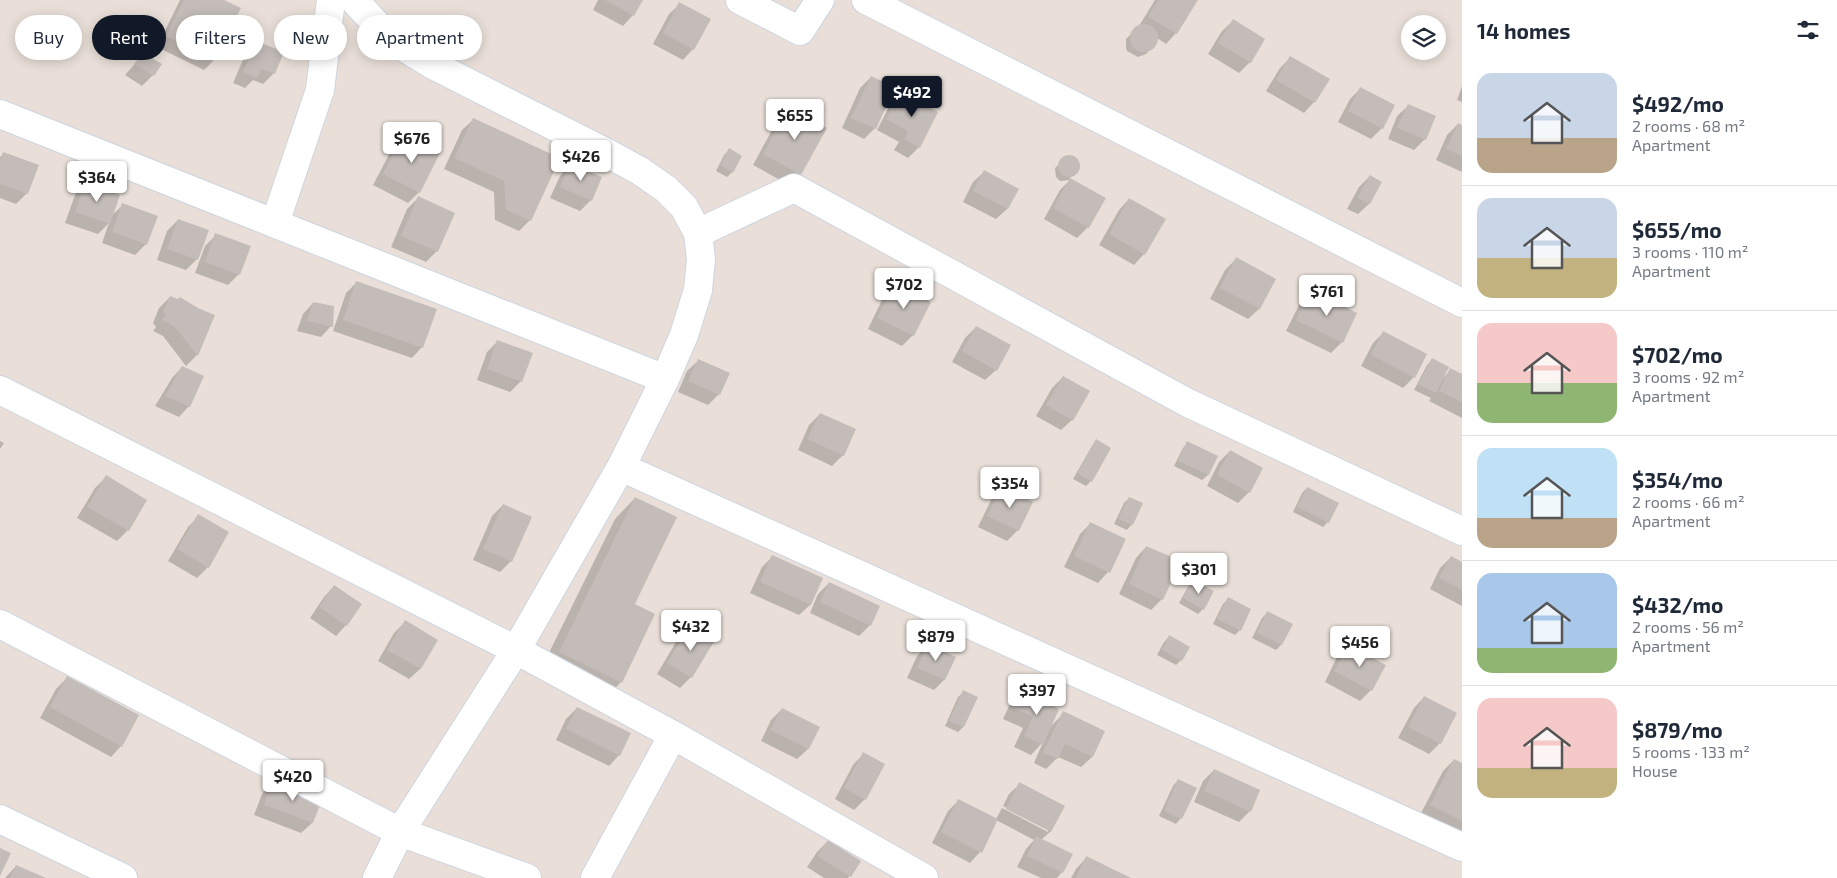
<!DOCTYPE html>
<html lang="en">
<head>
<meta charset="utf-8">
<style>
  :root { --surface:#fff; --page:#f6f6f7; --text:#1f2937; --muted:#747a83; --line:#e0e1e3; --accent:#111827 }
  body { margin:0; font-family:"Exo 2",sans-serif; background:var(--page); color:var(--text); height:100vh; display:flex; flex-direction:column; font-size:19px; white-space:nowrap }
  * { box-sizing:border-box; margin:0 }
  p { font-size:16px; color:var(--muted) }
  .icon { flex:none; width:28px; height:28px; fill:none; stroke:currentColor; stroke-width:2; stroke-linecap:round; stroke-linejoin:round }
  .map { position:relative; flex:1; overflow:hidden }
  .panel { display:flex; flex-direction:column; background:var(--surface); width:375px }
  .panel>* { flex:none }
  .guide { position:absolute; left:15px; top:15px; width:475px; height:45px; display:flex; gap:10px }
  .buttons { position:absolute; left:1401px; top:15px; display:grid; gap:10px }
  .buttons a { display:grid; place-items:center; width:45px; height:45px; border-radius:50%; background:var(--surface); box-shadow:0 2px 12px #0003; font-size:25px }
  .price { position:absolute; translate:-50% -42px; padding:0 11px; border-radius:5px; background:#fff; color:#222; font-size:16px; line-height:32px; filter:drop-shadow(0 1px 2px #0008) }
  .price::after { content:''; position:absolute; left:50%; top:30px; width:15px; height:11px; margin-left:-8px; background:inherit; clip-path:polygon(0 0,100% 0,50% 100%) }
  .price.selected { background:var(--accent); color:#fff }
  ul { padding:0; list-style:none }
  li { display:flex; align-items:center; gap:15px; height:125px; padding:0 15px }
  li+li { border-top:1px solid var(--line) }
  li span { display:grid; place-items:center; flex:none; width:140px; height:100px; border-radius:15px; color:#555 }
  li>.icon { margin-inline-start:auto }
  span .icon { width:60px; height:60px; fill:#fffc; stroke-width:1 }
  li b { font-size:21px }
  h2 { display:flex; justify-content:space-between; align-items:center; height:60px; padding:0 15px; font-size:21px }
  .chip { padding:0 18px; border-radius:22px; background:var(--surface); box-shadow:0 2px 12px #0003; font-size:18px; line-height:45px }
  .chip.selected { background:var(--accent); color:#fff }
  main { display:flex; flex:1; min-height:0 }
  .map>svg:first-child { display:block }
  .shadow { fill:#0003 }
  .building { fill:#c4bcb8 }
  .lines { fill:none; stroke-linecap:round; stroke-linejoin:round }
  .minor-casing { stroke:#cdd5e0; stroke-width:30 }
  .minor { stroke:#fff; stroke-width:28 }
</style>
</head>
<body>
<main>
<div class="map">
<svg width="1462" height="878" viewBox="0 0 1462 878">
  <rect width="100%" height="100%" fill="#e9dfd8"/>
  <path class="shadow" d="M180,0H222L240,9L214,60L204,70L157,47Z
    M598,0H642L633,15L623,26L593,10Z
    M1155,0H1196L1176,33L1166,44L1157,38V41L1146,54L1138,57L1127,51L1126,47V39L1139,26Z
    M680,4L693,49L683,60L653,44L669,14Z
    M1233,21L1250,62L1239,73L1208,54L1222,31Z
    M257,42L274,73L263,84L253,80L245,88L233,83L246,53Z
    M143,55L153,75L142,86L125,75Z
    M1291,57L1314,102L1304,113L1266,91L1280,68Z
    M871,77L875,128L864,139L842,128L860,88Z
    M1462,86V102L1457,100Z
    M1360,89L1382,128L1371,139L1338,122L1350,99Z
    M901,94L919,147L908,158L894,150L899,142L877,130L890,105Z
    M1408,106L1425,139L1414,150L1388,139L1397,116Z
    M789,109L826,129L800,175L789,185L753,165L778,119Z
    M473,120L530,220L519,231L495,220L494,192L444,169L462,130Z
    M1458,124L1462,126V172L1436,160L1447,135Z
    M403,136L438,154L419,192L408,203L373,185L393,147Z
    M729,150L732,172L727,177L716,171L724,155Z
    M4,154L27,193L16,204L0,198V157Z
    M1068,156L1074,157L1079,165L1077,171L1069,179L1104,199L1088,227L1077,238L1044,219L1060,190L1070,180L1060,181L1056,177L1055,168Z
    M570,165L591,200L580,211L550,198L560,176Z
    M984,172L1017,189L1007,209L996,219L963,202L973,182Z
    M1370,176L1380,182L1369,204L1358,214L1347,209L1359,187Z
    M85,184L111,216L123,205L146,244L135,255L102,243L109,223L98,234L65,223L75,195Z
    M418,198L437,251L426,262L391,247L407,209Z
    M1129,199L1144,254L1134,265L1099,245L1119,210Z
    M178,220L197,259L186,270L157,260L167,231Z
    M216,235L239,274L228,285L195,273L205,246Z
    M1236,259L1274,279L1259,309L1248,319L1210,299L1225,270Z
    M357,282L422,347L412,358L333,331L346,293Z
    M895,285L913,335L902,346L868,329L884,296Z
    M1311,292L1342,342L1331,353L1286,331L1300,303Z
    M170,297L214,316L197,355L186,366L163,336L153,331L156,327L153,323L159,308Z
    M313,303L331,326L321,337L297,331L303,314Z
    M976,327L996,370L985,380L952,362L965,338Z
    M1384,332L1426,355L1413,378L1403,388L1361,366L1373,343Z
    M498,341L521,381L510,392L477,380L487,352Z
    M1432,360L1443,378L1451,370L1462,376V418L1429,401L1431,398L1414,390L1427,365Z
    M698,361L719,394L708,405L678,392L687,371Z
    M182,367L189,406L179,417L155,406L172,378Z
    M1063,377L1072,420L1061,430L1036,416L1052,388Z
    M820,414L843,455L832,466L798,450L809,425Z
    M0,441L4,443L0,449Z
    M1097,441L1091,481L1086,486L1073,479L1092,446Z
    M1188,443L1216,456L1208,475L1202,480L1174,466L1183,448Z
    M1230,451L1249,492L1238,503L1207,486L1219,462Z
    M106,477L145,501L128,530L117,541L77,518L95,488Z
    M1307,488L1328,522L1323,527L1293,512L1302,493Z
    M1001,489L1018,530L1007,541L978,527L991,500Z
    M635,498L633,605L621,682L601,703L539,673L615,519Z
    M1129,498L1132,524L1127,530L1114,524L1124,503Z
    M503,505L511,561L500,572L473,560L492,516Z
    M199,516L208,567L197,578L168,561L188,527Z
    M1091,523L1124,539L1108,572L1098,583L1064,567L1080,534Z
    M1146,547L1162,599L1151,610L1119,594L1136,558Z
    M773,556L822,578L810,605L799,615L750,593L762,567Z
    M1451,557L1462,563V606L1430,589L1440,568Z
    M1193,582L1203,609L1198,614L1179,603L1188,587Z
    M829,583L870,625L859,636L810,613L818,594Z
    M334,586L346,625L336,636L310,618L324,597Z
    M1228,599L1240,630L1235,635L1213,624L1223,604Z
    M1267,613L1281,645L1276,650L1252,638L1262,618Z
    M405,622L436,640L420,669L409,679L378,661L394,633Z
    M690,626L713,640L691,677L680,688L657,674L679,637Z
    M1169,637L1181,660L1176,665L1157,655L1164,642Z
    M928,645L955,657L944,680L934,690L907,678L917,656Z
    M1348,646L1371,690L1360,701L1325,682L1337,657Z
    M67,678L121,746L111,757L40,718L56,689Z
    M964,692L976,698L963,727L958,732L945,726L958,697Z
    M1021,693L1051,726L1064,713L1103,732L1092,757L1081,767L1058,757L1046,769L1034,763L1043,742L1031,755L1014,747L1023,728L1003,719L1010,704Z
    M1424,697L1440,743L1429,754L1398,738L1414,708Z
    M577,708L619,755L609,766L556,740L566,719Z
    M782,709L818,728L808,749L797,759L761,741L771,720Z
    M863,754L865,799L854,810L835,799L853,765Z
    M1454,760L1462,764V837L1420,815L1443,771Z
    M1214,770L1250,811L1239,822L1194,802L1203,781Z
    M1178,780L1181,818L1176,824L1159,816L1173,786Z
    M272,783L320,801L312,823L301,833L254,815L262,794Z
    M1020,784L1063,806L1050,832L1041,840L1062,872L1057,878H1041L1017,867L1026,849L1034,840L996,820L980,852L970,863L932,843L948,811L959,800L996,819L1002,808L1048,832V829L1003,806L1009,794Z
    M828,841L859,861L848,878H824L807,867L817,852Z
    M1086,858L1128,878H1071L1076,869Z
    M16,866L42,878H5Z"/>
  <path class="building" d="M184,0H224L241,8L215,60L166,36Z
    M605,0H643L634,16Z
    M1158,0H1198L1177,34L1148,17Z
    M679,2L711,19L694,50L663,33Z
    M1233,19L1265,39L1251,63L1218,43Z
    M1130 38a14 14 0 1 1 28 0a14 14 0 1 1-28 0Z
    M256,41L284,52L275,74L261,69L257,78L243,72Z
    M143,53L162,64L154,76L134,64Z
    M1290,56L1330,79L1315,103L1276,80Z
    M871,76L895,87L876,129L851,118Z
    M1360,87L1395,105L1383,129L1348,111Z
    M900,92L938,112L920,148L904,139L908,131L886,119Z
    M1408,104L1436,116L1426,140L1397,128Z
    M789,107L827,128L801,175L763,154Z
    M473,118L560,158L531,221L506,210L504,181L454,158Z
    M1458,123L1462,125V156L1446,149Z
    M403,134L440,153L420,193L383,174Z
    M729,148L742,156L733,173L720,165Z
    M3,152L39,165L28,194L0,184V162Z
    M1058 166a11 11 0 1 1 22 0a11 11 0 1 1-22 0Z
    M570,164L602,177L592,201L560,187Z
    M984,170L1019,189L1008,209L973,191Z
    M1370,175L1382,182L1370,204L1357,198Z
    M1070,178L1106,198L1089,228L1053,208Z
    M85,182L120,195L110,224L75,212Z
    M418,196L455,213L438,252L401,236Z
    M1129,198L1166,219L1145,255L1109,234Z
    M122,203L158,216L147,245L112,232Z
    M178,219L209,230L198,260L167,249Z
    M215,233L251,246L240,275L205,262Z
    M1236,257L1276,279L1260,309L1220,288Z
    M356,281L437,309L423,348L343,320Z
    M895,284L931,302L914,336L877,318Z
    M1311,290L1357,313L1343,343L1296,320Z
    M170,296L178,299L180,297L198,308L215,315L198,356L174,326L162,320L166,315L163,312Z
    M313,302L334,306L333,327L307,321Z
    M976,326L1011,345L997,371L962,351Z
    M1383,331L1427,354L1415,378L1371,355Z
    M497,340L533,353L522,382L487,369Z
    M1432,358L1449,367L1436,393L1418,384Z
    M698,359L730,373L720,395L688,381Z
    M182,366L204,376L190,407L165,396Z
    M1450,368L1462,374V402L1439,391Z
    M1063,376L1090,391L1073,421L1046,405Z
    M820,413L856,429L844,456L807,439Z
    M1096,439L1111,448L1092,482L1077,473Z
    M1187,441L1218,456L1209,475L1178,461Z
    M1230,450L1263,468L1250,493L1217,475Z
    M106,475L147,500L129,531L87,507Z
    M1001,487L1033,502L1019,531L987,516Z
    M1307,487L1339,503L1329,523L1297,507Z
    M635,497L677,517L635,604L655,614L622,683L559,652Z
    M1129,497L1143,503L1133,525L1118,519Z
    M503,504L532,517L512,562L483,549Z
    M198,514L229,532L209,568L177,549Z
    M1090,522L1126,539L1110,573L1074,556Z
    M1146,546L1181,561L1163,600L1129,584Z
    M772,555L823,578L811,605L760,582Z
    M1451,556L1462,562V590L1439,578Z
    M1193,580L1214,591L1204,610L1183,598Z
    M829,582L880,606L871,626L820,602Z
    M334,585L362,604L347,626L319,607Z
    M1228,597L1251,609L1241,631L1217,619Z
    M1267,611L1293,624L1282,645L1257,633Z
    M405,620L438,640L421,669L387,650Z
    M690,625L715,640L692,678L667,663Z
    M1169,635L1190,647L1182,661L1162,650Z
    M928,644L956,657L945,680L917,668Z
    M1348,645L1386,665L1372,691L1334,671Z
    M67,676L139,715L122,747L50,707Z
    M963,690L978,697L964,727L949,721Z
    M1021,691L1059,709L1043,745L1024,736L1033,717L1013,708Z
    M1424,696L1457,713L1441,744L1408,727Z
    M577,707L631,733L620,756L566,729Z
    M782,708L820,727L809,749L770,730Z
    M1063,711L1105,731L1093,757L1065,744L1058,759L1043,753Z
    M863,752L885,764L866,800L844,788Z
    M1454,759L1462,763V821L1430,805Z
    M1214,769L1260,790L1251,812L1204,791Z
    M1178,779L1197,788L1182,819L1164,811Z
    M272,781L322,800L313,823L264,805Z
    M1019,782L1065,806L1051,832L1006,809Z
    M958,799L998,819L982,853L941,832Z
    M1036,836L1073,854L1063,873L1027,856Z
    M828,840L861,861L851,877L817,856Z
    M0,848L11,853L0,876Z
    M1086,856L1131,878H1076Z
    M16,865L46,878H10Z"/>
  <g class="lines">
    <g class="minor-casing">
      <path id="minor" d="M354,0L389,38L433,65L609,154L640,171L666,189L684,207L698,233L701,259L698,290L684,335L665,379L621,467L516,650L400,832L377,878
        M740,0L800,31L820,0
        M866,0L1462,303
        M0,114L665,379
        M275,223L320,90L331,0
        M698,233L794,188L1188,403L1462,531
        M0,390L516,650L673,735L924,878
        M621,467L1462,847
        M0,624L400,832L527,878
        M0,819L123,878
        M595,878L673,735"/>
    </g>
    <use href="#minor" class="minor"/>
  </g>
</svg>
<div class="buttons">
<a><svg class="icon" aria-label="layers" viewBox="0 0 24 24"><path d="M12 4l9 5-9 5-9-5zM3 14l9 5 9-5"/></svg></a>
</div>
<b class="price selected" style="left:912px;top:118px">$492</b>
<b class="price" style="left:795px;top:141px">$655</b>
<b class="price" style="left:412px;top:164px">$676</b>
<b class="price" style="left:581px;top:182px">$426</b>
<b class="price" style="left:97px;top:203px">$364</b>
<b class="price" style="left:904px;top:310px">$702</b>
<b class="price" style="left:1327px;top:317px">$761</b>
<b class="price" style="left:1010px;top:509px">$354</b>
<b class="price" style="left:1199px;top:595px">$301</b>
<b class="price" style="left:691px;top:652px">$432</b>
<b class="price" style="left:936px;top:662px">$879</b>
<b class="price" style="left:1360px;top:668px">$456</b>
<b class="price" style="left:1037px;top:716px">$397</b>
<b class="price" style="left:293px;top:802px">$420</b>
<div class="guide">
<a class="chip">Buy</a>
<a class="chip selected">Rent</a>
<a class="chip">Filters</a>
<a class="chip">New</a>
<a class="chip">Apartment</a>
</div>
</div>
<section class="panel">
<h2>14 homes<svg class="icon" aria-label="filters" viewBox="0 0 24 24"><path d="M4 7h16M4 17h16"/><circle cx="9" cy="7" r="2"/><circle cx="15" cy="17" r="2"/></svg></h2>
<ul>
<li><span style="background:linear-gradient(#c9d6e8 65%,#b9a48a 0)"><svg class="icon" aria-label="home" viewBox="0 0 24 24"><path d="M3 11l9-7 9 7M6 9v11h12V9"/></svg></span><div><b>$492/mo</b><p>2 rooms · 68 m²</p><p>Apartment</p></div></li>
<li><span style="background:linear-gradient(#c9d6e8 60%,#c2b280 0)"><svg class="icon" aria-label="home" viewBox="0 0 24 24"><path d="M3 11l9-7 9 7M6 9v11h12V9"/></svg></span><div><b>$655/mo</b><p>3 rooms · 110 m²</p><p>Apartment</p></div></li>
<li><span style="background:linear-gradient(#f6c9c9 60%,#8fb573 0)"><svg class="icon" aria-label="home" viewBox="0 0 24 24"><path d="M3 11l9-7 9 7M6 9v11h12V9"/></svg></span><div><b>$702/mo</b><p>3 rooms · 92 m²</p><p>Apartment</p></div></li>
<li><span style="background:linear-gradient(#bfe0f5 70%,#b9a48a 0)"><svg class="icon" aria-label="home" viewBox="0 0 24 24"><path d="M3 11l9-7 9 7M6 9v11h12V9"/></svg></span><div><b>$354/mo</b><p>2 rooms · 66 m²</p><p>Apartment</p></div></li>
<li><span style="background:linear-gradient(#a9c7e8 75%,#8fb573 0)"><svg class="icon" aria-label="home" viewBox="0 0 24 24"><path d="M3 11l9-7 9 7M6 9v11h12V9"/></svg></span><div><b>$432/mo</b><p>2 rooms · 56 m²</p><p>Apartment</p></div></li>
<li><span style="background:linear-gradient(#f6c9c9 70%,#c2b280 0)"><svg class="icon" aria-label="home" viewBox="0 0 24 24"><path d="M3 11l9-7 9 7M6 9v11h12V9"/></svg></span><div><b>$879/mo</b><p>5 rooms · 133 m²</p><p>House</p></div></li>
</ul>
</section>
</main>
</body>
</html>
